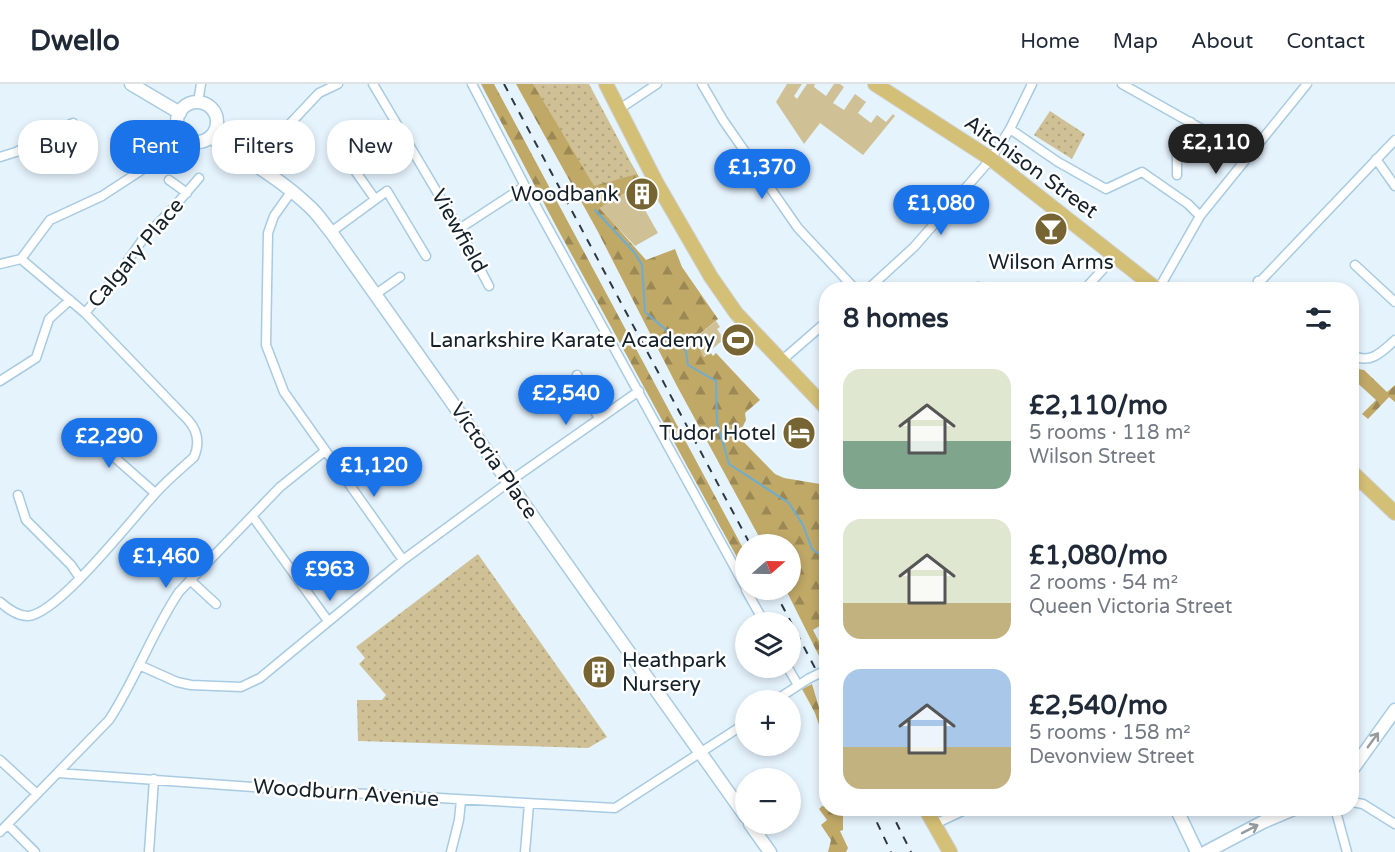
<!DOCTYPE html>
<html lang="en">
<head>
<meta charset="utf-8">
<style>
  :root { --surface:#fff; --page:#f6f6f7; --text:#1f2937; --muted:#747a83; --line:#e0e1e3; --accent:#1a73e8 }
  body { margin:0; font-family:"Varela Round",sans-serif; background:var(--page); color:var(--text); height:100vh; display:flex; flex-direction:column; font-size:22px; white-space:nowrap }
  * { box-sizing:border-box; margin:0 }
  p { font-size:20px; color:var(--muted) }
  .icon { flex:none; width:33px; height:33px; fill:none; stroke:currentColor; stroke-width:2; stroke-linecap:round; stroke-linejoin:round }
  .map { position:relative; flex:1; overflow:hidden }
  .details { position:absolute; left:819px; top:198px; width:540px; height:534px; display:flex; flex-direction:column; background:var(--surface); border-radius:24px; box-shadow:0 3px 9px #0003 }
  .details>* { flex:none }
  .top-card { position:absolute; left:18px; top:36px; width:570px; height:54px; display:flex; gap:12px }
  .needle { width:39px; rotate:70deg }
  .fabs { position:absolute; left:735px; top:450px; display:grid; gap:12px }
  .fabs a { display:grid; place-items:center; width:66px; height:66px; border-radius:50%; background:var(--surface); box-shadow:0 3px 9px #0003; font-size:30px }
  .price { position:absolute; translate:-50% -51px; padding:0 14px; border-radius:21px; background:var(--accent); color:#fff; font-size:20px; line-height:39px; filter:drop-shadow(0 2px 3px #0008) }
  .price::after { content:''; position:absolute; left:50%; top:36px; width:18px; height:14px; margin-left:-9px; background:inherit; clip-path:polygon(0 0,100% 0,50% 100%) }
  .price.on { background:#222; color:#fff }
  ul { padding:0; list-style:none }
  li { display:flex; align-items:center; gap:18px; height:150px; padding:0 24px }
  li span { display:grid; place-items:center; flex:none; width:168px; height:120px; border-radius:18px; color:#555 }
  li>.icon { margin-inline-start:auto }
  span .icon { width:72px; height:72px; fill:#fffc; stroke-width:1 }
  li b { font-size:26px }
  h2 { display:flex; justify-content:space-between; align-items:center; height:72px; padding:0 24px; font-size:26px }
  .pill { padding:0 21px; border-radius:24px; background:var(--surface); box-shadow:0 3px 9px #0003; font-size:21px; line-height:54px }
  .pill.on { background:var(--accent); color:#fff }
  header { display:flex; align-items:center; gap:36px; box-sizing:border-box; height:84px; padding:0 30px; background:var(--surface); border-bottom:2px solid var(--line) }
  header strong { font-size:28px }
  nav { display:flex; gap:33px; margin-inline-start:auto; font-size:21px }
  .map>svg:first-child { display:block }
  .forest { fill:url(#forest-firs) }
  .park { fill:url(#park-dots) }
  .garden { fill:#cfc096 }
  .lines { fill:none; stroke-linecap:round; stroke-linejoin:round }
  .stream { stroke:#6badd5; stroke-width:2 }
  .street-casing { stroke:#a8cbe2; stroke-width:11 }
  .secondary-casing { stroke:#a8cbe2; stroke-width:15 }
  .primary-casing { stroke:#d0d3d4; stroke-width:16 }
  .street { stroke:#fff; stroke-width:8 }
  .secondary { stroke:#fff; stroke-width:12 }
  .primary { stroke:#d4bf76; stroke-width:14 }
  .rail { stroke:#2b3841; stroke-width:2; stroke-dasharray:8 8; stroke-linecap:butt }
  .street-bridge-casing { stroke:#a8cbe2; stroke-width:11; stroke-linecap:butt }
  .street-bridge { stroke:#fff; stroke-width:8 }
  .oneway { stroke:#959b9f }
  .labels { text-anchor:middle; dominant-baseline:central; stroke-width:5; stroke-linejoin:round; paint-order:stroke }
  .street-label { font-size:21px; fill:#14212a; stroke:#fff }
  .poi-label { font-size:21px; fill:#14212a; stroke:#fff; text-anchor:end }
</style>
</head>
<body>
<header>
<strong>Dwello</strong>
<nav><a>Home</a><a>Map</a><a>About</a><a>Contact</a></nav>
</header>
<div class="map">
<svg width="1395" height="768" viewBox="0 0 1395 768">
  <defs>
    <pattern id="forest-firs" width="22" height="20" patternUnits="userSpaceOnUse" patternTransform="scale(1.5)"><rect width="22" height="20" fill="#c0a867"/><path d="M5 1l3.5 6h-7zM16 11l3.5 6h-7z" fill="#9b8855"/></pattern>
    <pattern id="park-dots" width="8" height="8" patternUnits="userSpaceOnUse" patternTransform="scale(1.5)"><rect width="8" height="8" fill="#cfc096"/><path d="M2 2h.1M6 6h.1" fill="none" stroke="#b1a581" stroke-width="1.8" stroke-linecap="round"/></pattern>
  </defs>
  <rect width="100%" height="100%" fill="#e5f3fd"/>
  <path class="forest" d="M481,0H494L745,468V488L556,142Z
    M516,0H541L634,84L642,99L600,124L646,176L675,165L682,183L718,235L696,253L704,273L710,268L713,272L716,269L760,316L745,329L746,336L738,352L775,390L784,394L826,401V425L821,430V452L826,457V538L813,546L825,569L820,574L786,506H790V460H763L677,302L597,146Z
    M1352,284L1364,286L1387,308L1395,301V318L1389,313L1368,335L1362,330L1376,316L1352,294Z
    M812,600L826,647V662L815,629L802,605Z
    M822,722L826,723V724L843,725V746L840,747L848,764L846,768H828L831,756L821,741L827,736L819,725Z"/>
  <path class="park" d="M533,0H589L637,90L594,102Z
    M1050,27L1085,50L1072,75L1034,51Z
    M478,470L607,653L588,664L358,657L357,616H382L386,611L359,580L365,574L356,563Z"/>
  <path class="garden" d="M787,0H802L794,12L797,15L807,0H815L814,3L826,12L834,0H840L844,3L833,19L844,26L855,10L866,18L858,29L871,39L877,31L886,38L893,30L895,32L863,71L820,39L804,60L776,18Z
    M633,105L658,149L635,162L599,124Z
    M716,237L720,243L717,245L724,255L703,273L696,253Z"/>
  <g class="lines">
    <path class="stream" d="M595,126L634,168L642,181L645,228L685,262L688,281L716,297L717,338L729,380L789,419L803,441L812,465L826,475"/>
    <g class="street-casing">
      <path id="street" d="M373,0L459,145L489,202
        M472,0L525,102L746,504
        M702,0L723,36L798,144L856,206
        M1122,0L1248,71
        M198,18L201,0
        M618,26L657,0
        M1010,45L1058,78L1106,105L1142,88L1188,120L1200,132
        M339,64L375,115
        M0,73L16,68L73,39
        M1376,75L1395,102
        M253,79L319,9L338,0
        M1177,91V64L1191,38
        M169,96L187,109
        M291,108L274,132L268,149L266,261L284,308L403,476
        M459,145L525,102
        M331,148L387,107L426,172
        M21,175L50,136L102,112L177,63L186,55
        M0,180L21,175
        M1355,181L1395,218
        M1258,197L1269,206
        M978,203L982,206
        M867,206L914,163L991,75L1010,45L1032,0
        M1084,206L1115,172
        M1158,206L1200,132L1307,0
        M1252,206L1395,56
        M376,210L400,193
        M85,229L122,185L143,155L174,123L199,94
        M1352,271C1370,281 1382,268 1395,256
        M780,278L826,238
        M577,291L599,335
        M0,297L36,274L49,235L70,216
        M79,342L155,409
        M1352,407L1361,396
        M18,411L26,436L71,481L80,494
        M253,433L328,537
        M190,496L216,520
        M746,506L764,538
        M0,518C8,525 17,532 28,532C58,530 131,436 154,411C166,397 181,385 194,373C200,359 198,347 188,336L85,229L21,175
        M139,581L177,598L191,601L241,603L260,594L403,476L513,395L639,307
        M788,584L798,601
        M776,616L808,595
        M0,676L37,710
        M58,689L280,705L615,724L746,639
        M1352,718L1363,720L1395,740
        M1335,724L1347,768
        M8,741L35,768
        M933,741L969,724
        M0,748L109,636C136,595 152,548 179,508L280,403L325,367
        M149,768L154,695
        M451,768L459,736L461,716
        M525,768L529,720"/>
    </g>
    <g class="secondary-casing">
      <path id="secondary" d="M131,0L180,29
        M177 38a20 20 0 1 1 40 0a20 20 0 1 1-40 0Z
        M210,53C244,74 281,95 310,123C318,130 324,140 331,148L746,733
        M1352,686L1395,626
        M1176,724L1197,768
        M750,740L770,768
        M1206,768L1263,738L1296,724"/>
    </g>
    <g class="primary-casing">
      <path id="primary" d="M606,0L656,98L711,193L736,229L826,324
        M875,0L991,75L1158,206
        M1352,388L1395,429
        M925,724L950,768"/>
    </g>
    <use href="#street" class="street"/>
    <use href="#secondary" class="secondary"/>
    <use href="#primary" class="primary"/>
    <path class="rail" d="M504,0L750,460
      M774,506L826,605
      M870,724L891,768
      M889,724L911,768"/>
    <g class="street-bridge-casing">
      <path id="street-bridge" d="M808,595L826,586"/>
    </g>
    <use href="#street-bridge" class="street-bridge"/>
  </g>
  <defs><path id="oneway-shaft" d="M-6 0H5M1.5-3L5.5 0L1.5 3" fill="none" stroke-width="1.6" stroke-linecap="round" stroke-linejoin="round" transform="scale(1.5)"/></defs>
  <g class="oneway">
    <use href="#oneway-shaft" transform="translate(1373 656) rotate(-54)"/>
    <use href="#oneway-shaft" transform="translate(1250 745) rotate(-27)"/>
  </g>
  <defs>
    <g id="building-disc" transform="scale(1.725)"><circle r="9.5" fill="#766533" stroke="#fff"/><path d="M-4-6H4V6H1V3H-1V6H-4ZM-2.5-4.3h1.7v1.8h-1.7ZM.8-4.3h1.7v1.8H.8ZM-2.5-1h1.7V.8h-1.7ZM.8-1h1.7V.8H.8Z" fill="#fff"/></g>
    <g id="bar-disc" transform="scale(1.725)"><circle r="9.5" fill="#766533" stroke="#fff"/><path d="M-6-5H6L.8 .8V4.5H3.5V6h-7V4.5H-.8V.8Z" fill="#fff"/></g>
    <g id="stadium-disc" transform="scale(1.725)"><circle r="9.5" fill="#766533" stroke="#fff"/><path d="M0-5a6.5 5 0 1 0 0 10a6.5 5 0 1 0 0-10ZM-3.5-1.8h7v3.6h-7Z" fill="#fff"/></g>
    <g id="hotel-disc" transform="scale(1.725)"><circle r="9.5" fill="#766533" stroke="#fff"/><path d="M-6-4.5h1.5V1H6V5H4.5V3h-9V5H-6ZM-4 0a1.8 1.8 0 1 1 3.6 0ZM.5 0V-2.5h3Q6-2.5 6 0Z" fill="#fff"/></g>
  </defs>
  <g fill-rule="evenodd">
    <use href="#building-disc" x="642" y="110"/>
    <use href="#bar-disc" x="1051" y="145"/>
    <use href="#stadium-disc" x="738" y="256"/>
    <use href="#hotel-disc" x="799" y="349"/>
    <use href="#building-disc" x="599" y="588"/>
  </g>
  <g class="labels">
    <g class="street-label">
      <text transform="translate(1031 83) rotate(36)">Aitchison Street</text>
      <text transform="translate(459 147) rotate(61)">Viewfield</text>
      <text transform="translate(136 169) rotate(-50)">Calgary Place</text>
      <text transform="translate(494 377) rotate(55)">Victoria Place</text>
      <text transform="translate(346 709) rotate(4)">Woodburn Avenue</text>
    </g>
    <g class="poi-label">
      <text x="619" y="110">Woodbank</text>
      <text x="1051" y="178" text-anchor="middle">Wilson Arms</text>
      <text x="715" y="256">Lanarkshire Karate Academy</text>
      <text x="776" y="349">Tudor Hotel</text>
      <text x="622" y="576" text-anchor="start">Heathpark<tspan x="622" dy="24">Nursery</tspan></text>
    </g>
  </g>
</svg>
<div class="fabs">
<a><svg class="needle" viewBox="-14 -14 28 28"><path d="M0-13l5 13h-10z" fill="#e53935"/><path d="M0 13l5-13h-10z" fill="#747a83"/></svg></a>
<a><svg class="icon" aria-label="layers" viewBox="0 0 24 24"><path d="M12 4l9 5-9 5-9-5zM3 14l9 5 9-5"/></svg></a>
<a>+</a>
<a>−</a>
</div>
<b class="price on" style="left:1216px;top:91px">£2,110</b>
<b class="price" style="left:762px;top:116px">£1,370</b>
<b class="price" style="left:941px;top:152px">£1,080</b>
<b class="price" style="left:566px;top:342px">£2,540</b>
<b class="price" style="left:109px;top:385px">£2,290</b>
<b class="price" style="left:374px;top:414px">£1,120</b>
<b class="price" style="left:166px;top:505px">£1,460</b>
<b class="price" style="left:330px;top:518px">£963</b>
<div class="top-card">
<a class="pill">Buy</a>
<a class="pill on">Rent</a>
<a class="pill">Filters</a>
<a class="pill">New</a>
</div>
<section class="details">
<h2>8 homes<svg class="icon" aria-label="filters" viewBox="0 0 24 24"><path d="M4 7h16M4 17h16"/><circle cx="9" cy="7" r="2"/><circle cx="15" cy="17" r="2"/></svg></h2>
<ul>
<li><span style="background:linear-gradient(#dfe7d0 60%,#7fa58c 0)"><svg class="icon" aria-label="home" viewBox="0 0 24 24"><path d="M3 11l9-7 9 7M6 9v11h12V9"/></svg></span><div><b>£2,110/mo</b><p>5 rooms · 118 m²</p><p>Wilson Street</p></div></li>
<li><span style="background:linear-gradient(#dfe7d0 70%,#c2b280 0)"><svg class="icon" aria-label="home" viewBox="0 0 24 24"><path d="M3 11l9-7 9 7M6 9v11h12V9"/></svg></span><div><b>£1,080/mo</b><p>2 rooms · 54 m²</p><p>Queen Victoria Street</p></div></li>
<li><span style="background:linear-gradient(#a9c7e8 65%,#c2b280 0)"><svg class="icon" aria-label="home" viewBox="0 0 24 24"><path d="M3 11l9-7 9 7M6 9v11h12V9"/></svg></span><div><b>£2,540/mo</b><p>5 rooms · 158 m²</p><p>Devonview Street</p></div></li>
</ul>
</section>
</div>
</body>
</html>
